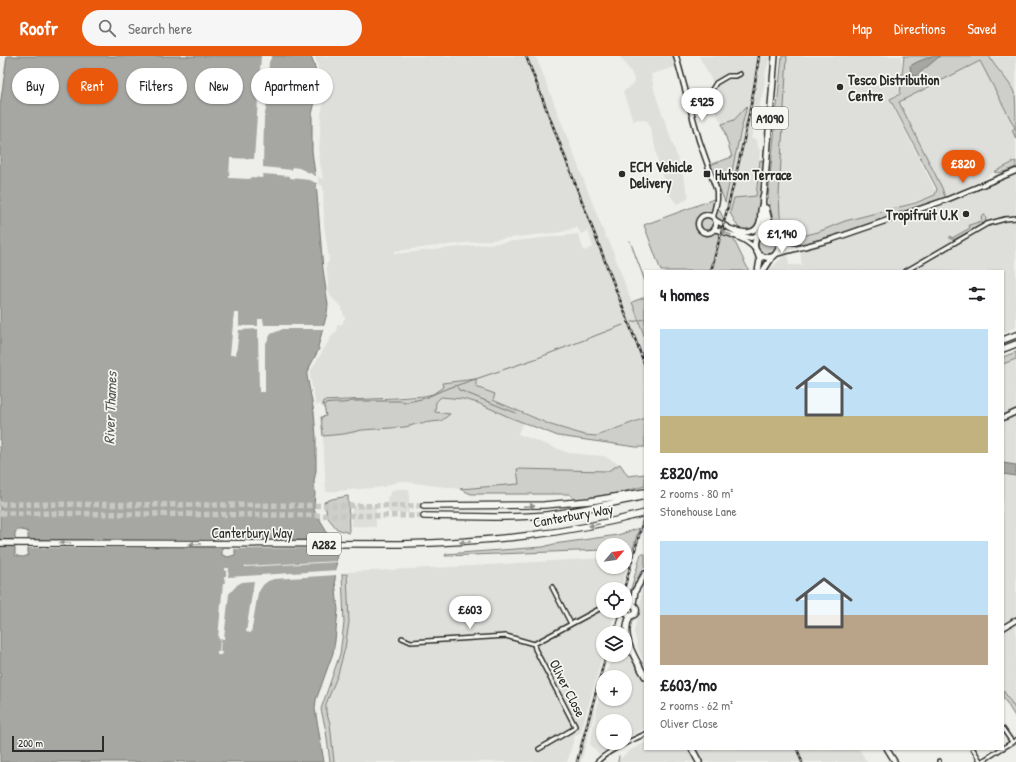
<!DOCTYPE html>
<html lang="en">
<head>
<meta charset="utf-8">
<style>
  :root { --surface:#fff; --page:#f6f6f6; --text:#202124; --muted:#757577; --accent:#ea580c }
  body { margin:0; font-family:"Patrick Hand",sans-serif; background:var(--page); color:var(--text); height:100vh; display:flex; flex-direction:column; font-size:15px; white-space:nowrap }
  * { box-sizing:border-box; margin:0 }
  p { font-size:13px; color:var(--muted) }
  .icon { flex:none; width:22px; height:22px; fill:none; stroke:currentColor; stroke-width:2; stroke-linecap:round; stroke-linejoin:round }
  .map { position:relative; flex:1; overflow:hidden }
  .panel { position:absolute; left:644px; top:214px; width:360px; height:480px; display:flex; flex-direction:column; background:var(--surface); border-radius:0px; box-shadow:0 1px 3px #0004 }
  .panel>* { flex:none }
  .top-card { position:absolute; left:12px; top:12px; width:380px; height:36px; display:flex; gap:8px }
  .needle { width:26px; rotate:61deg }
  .fabs { position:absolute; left:596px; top:482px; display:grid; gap:8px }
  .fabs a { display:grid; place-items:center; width:36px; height:36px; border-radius:50%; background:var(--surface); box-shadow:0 1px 3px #0004; font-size:20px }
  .scale { position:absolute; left:12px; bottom:10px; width:92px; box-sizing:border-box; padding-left:4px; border:2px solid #2b2b2b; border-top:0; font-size:11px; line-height:14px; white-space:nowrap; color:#2b2b2b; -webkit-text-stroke:3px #f6f6f2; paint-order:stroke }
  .price { position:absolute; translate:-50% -34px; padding:0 9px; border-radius:14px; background:#fff; color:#222; font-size:13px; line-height:26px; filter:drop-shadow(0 1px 2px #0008) }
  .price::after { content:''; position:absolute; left:50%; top:24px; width:12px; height:9px; margin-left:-6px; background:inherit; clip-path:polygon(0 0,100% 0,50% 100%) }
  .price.active { background:var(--accent); color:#fff }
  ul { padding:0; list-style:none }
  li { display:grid; align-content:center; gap:8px; height:212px; padding:0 16px }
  li span { display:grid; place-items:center; height:124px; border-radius:0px; color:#555 }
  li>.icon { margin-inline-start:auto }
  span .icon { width:72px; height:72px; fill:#fffc; stroke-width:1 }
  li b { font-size:17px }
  h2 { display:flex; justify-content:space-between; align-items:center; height:48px; padding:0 16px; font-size:17px }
  .chip { padding:0 14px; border-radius:18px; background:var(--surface); box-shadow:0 1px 3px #0004; font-size:14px; line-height:36px }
  .chip.active { background:var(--accent); color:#fff }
  header { display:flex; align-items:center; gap:24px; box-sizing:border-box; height:56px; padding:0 20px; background:var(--accent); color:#fff }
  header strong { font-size:19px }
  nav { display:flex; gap:22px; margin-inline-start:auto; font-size:14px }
  .search { width:280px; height:36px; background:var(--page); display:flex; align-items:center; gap:10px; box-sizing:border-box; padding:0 14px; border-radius:22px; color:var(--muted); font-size:15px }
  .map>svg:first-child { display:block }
  .built { fill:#dededb; fill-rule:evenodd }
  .green { fill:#cececa; stroke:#7c7c7a }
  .water { fill:#a6a6a3; stroke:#757573; fill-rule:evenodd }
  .pier { fill:#eeeeea }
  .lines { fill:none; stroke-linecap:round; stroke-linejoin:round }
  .stream { stroke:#757573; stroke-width:1 }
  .trunk-tunnel { stroke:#c7c7c4; stroke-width:5.5; stroke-dasharray:5.5 3; stroke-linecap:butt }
  .minor-casing { stroke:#2b2b2b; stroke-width:6 }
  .tertiary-casing { stroke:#2b2b2b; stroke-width:7 }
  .primary-casing { stroke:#2b2b2b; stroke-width:8 }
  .trunk-casing { stroke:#2b2b2b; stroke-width:8 }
  .minor { stroke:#f6f6f2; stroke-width:3 }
  .tertiary { stroke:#f6f6f2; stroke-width:4 }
  .primary { stroke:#f6f6f2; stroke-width:5 }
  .trunk { stroke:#f6f6f2; stroke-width:5.5 }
  .rail-casing { stroke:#2b2b2b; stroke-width:2.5 }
  .rail { stroke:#f6f6f2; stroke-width:1; stroke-dasharray:3; stroke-linecap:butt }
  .oneway { fill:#90908e }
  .poi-dot { fill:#2b2b2b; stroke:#f6f6f2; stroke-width:1.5 }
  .labels { text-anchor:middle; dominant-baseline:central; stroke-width:3.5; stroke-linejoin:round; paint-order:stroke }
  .shield { fill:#f6f6f2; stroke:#686867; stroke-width:1 }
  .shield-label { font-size:13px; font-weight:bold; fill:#2b2b2b }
  .poi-label { font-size:14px; font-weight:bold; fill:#2b2b2b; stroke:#f6f6f2; text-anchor:start }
  .street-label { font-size:14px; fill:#2b2b2b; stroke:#f6f6f2 }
  .water-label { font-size:15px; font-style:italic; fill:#565655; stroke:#f6f6f2 }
</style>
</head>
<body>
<header>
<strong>Roofr</strong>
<div class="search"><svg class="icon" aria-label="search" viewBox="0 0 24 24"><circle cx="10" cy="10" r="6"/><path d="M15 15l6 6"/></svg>Search here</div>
<nav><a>Map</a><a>Directions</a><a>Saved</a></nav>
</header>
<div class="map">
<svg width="1016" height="706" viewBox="0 0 1016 706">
  <rect width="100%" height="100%" fill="#eeeeea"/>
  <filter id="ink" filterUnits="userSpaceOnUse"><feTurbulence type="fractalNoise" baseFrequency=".025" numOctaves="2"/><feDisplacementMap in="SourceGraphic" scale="8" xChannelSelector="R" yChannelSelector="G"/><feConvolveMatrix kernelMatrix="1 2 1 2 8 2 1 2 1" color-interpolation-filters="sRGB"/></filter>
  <g filter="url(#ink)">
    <path class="built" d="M315,0H533L537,3L606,182H608L645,282V362L596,380L585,379L551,369L493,343L494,338L476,331V323L442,327L443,331L433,338L427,339L324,345V348L316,349L310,321L311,314L332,280L337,275V269L342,268L345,262L342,254L343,252L331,241L329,235L326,208L329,205L324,168L323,130L310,124L299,112L323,123L320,107L319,97L321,59L324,43L320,19ZM577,171L581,178L588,175L593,191L584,195L578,178L395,198V195L562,176Z
      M618,0H672L675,11L651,18L655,37L678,103L689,141L686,144L677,148L664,132L667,130L658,106L655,90L648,65L638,63L633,65L623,35L627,33L635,26L631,16L621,2Z
      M699,0H770L765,19L764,32L751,82L757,84L758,91L760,95L756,140L734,142L730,157L725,146L735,102L739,76L747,51L734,64L722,68L713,51L723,46Z
      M785,0H902L901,3L902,6L899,37L889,43L934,132L936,135L934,139L829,174L794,183L774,153Z
      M962,0H1016V105L994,116L982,124L946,140L942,138L896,43Z
      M1016,118V271L1005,276L1003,273V215H770V213L783,201L788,199L789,209H802L800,195L823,189L939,149Z
      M1016,303V654L1003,634V308Z
      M441,341L463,343L478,347L523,366L518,378L569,397L603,400L620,408L608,415L517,413L519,428L460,433L400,425L383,431L326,436L323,380L344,378L361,374L405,371L421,367L441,365L449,358L435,356L436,346Z
      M396,433H409V457H391L388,455L387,442L392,435Z
      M352,449H376V471L352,470Z
      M630,500L621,533H603V555H615L609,577H603V598L581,676L575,680L567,706H334L330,667L326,656V648L338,618L345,592L347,516L472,510L603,502V511H625V501Z
      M645,526V613L641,606L643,604L639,596L634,576L641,542L642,531Z
      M625,589L645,626V672L625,683V665H603V687H619L599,698L590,688L601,633L603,628V643H625V621H605L612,599H625Z
      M590,650L596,652L581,706H575Z
      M645,687V693H859L867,706H616L632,693Z"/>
    <path class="green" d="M782,0H787L779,139L780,160L789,173L802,180L818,176L845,165L915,147L935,139L937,133L890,43L900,38L904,0H989C996,14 1010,24 1015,39C1016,47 1016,74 1016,83L1012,74L1015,72L980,5L899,46L942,132L945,141L844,176L795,191L788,188C787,177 783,177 777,169C771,161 770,150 768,141Z
      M747,50C738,82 733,114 725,146L710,109L732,101L722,68L734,64Z
      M760,104L764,105L759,166C754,173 751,176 742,175L738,171L730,157L734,142L756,140Z
      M1016,105V111C1009,113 1001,119 994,116Z
      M714,143L748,213V215H661L644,169Z
      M985,159L986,164L984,167L955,183H950V180L952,182L970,172L969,169L982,165L981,160Z
      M768,176L774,178C780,186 777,191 773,199L766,200L759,195L758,188L760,180Z
      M645,241V282L632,246Z
      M1016,296V303L1003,308V301Z
      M476,323V331L495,338L493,344L551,369L585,379L596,380L645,362V391H636L558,380L509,361L478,347L463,343L441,341L436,346L435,356L450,358L441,365L421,367L405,371L362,374L344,378L323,380L321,361L326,360L323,345L395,342L424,340L433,338L443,331L442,327Z
      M620,408L628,420L645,418V430L622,436L575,444L570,438H471L460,433L519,428L517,413L608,415Z
      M348,440L349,477L337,473L328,462L324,446L332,443Z
      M639,472L633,493H625V489H603V494L445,500L446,498L543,491L554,488L618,479Z
      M641,498H645V511L641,515L628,543Z
      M342,518H347L349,566L345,592L338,618L326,648V656L330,667L334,706H330L326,675L321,653L340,598L344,567Z
      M1003,634L1016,654V662L1003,641Z"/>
    <path class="water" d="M7,0H311L315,12L318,34L312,58V95L316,126L323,213L328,249L327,257L318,291L319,293L310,310L307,320L314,356L316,380V415L314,425L315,436L314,454L325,472L330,491H333L337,498L335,524L338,554L335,585L333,597L316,644L315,653L324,706H0V50ZM18,474H22L28,476V499C24,502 20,501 15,499V476ZM228,474L235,477V499L228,501L222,499V477Z
      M932,0H940L916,20L913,19L911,16L910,10L917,6Z
      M1003,407L1016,409V420L1003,418Z"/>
    <path class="pier" d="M261,0H272L269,6L266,53L264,62L263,111L292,114V111L299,112L318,121V128L310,124L290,122V120L263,118L262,122L251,121L250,123L229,122L230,102L254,103Z
      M234,257H239V270H258V263H263L264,269H325L324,273H283L271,278L265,289V336H259L258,273L239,274L236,299H230Z
      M26,483H224V492H26Z
      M233,483L330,484L331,489H334L336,492L233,493Z
      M339,505V506L245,511V510Z
      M225,512H229L228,521L338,514L337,519L274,523L268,525L263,529L258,537L251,577L246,576L254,525L242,526L237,529L229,538L224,583H221L220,595L222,596L221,599H217V595H219L220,583L218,582L223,527H225L224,520H226V515L225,514Z"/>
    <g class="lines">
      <path class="stream" d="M630,185L645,225
        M632,266L645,263
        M457,331L459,334L516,357
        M322,349C333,345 342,349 352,345H401L404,347L425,342L443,334L535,303L623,269
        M618,706L619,700"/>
      <path class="trunk-tunnel" d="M0,448L424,450
        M0,457L424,460"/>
      <g class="minor-casing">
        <path id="minor" d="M690,53L703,48L716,27L728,20H736L740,18
          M906,215L987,168L1005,163L1016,162
          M552,531L571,568
          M402,582L411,586L506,580L534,588
          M1003,673L1012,686
          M1003,692L1016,684
          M539,693L573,673L575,670L535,593L534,588L603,551
          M973,693L981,706
          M939,705V706
          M597,706C610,693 629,686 645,678
          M981,706L1001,693"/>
      </g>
      <g class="tertiary-casing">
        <path id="tertiary" d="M676,0L699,84L717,135V144L713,161
          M698 168a9 9 0 1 1 18 0a9 9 0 1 1-18 0Z
          M715,164L743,180L751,182L757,179
          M714,173C727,177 746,182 755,193
          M731,173C743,177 757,180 760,164C760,158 760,153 762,148
          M780,182L785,190L795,192
          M776,198L833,183L946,144L1016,115
          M1003,362L1016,356
          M1003,572L1016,564
          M887,693L895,706"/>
      </g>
      <g class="primary-casing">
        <path id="primary" d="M766,152L770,169L774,174
          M758,177L767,172C782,174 783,191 774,200C769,202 764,202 760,199C746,188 763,176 764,165C765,155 760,146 764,137L775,0
          M758,215L760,204L758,198
          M763,215L772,201
          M633,548L635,535L645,518
          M625,555L628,559L631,560C636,559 638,555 635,550L631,548L627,549L625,553
          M630,560C620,581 635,602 645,620
          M692,693L699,706"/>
      </g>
      <g class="trunk-casing">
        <path id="trunk" d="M1003,284L1016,279
          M1003,293L1016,288
          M424,450L544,449L590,445L645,436
          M424,460C465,460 506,463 546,459C580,455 612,447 645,440
          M0,487L401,488C484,486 565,479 645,457"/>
      </g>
      <use href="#minor" class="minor"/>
      <use href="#tertiary" class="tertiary"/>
      <use href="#primary" class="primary"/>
      <use href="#trunk" class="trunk"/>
      <g class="rail-casing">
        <path id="rail" d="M526,0L645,309
          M711,215C730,144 749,73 759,0
          M624,533L645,458
          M614,577L620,555
          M797,693L802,706
          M577,706L606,599"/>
      </g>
      <use href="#rail" class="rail"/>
    </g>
    <defs><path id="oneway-solid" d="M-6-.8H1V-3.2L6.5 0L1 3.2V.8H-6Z"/></defs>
    <g class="oneway">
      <use href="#oneway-solid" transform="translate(726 177) rotate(-158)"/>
      <use href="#oneway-solid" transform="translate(529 450) rotate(-2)"/>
      <use href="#oneway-solid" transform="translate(594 469) rotate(169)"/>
      <use href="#oneway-solid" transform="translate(465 486) rotate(176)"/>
      <use href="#oneway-solid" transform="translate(65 487) rotate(-180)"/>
      <use href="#oneway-solid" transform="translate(195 488) rotate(-180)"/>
    </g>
  </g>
  <g class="poi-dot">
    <circle cx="840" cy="31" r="4"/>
    <circle cx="622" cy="118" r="4"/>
    <rect x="703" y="114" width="8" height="8" rx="2"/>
    <circle cx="966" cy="158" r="4"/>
  </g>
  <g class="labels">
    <g class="shield">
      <rect x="752" y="51" width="36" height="22" rx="3"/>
      <rect x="307" y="477" width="34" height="22" rx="3"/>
    </g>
    <g class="shield-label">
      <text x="770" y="62">A1090</text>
      <text x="324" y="488">A282</text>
    </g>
    <g class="poi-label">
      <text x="848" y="23">Tesco Distribution<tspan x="848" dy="16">Centre</tspan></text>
      <text x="630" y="110">ECM Vehicle<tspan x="630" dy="16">Delivery</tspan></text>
      <text x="715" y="118">Hutson Terrace</text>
      <text x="958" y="158" text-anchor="end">Tropifruit U.K</text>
    </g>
    <g class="street-label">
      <text transform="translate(573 459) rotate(-10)">Canterbury Way</text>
      <text x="252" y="476">Canterbury Way</text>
      <text transform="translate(568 632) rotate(63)">Oliver Close</text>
    </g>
    <g class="water-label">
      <text transform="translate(110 352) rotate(-88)">River Thames</text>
    </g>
  </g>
</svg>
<div class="fabs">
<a><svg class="needle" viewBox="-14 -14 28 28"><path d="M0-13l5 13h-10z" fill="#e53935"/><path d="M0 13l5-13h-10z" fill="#757577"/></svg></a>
<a><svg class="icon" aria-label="locate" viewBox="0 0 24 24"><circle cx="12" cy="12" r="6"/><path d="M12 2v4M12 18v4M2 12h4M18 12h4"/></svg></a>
<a><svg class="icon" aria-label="layers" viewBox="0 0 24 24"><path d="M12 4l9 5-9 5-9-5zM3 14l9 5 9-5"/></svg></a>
<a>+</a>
<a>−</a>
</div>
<div class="scale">200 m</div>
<b class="price" style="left:702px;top:66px">£925</b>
<b class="price active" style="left:963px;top:128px">£820</b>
<b class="price" style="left:782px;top:198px">£1,140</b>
<b class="price" style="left:470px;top:574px">£603</b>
<div class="top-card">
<a class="chip">Buy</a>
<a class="chip active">Rent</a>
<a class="chip">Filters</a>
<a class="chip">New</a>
<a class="chip">Apartment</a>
</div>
<section class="panel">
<h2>4 homes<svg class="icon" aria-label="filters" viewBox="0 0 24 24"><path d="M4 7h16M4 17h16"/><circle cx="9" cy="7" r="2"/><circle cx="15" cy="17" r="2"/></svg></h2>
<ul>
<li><span style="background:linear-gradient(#bfe0f5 70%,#c2b280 0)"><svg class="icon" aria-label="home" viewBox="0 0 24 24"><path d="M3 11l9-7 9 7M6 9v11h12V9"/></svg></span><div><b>£820/mo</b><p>2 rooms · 80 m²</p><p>Stonehouse Lane</p></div></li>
<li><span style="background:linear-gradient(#bfe0f5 60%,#b9a48a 0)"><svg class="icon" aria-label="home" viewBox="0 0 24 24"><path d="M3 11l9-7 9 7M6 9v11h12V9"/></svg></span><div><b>£603/mo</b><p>2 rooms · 62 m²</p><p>Oliver Close</p></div></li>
</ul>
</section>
</div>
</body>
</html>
